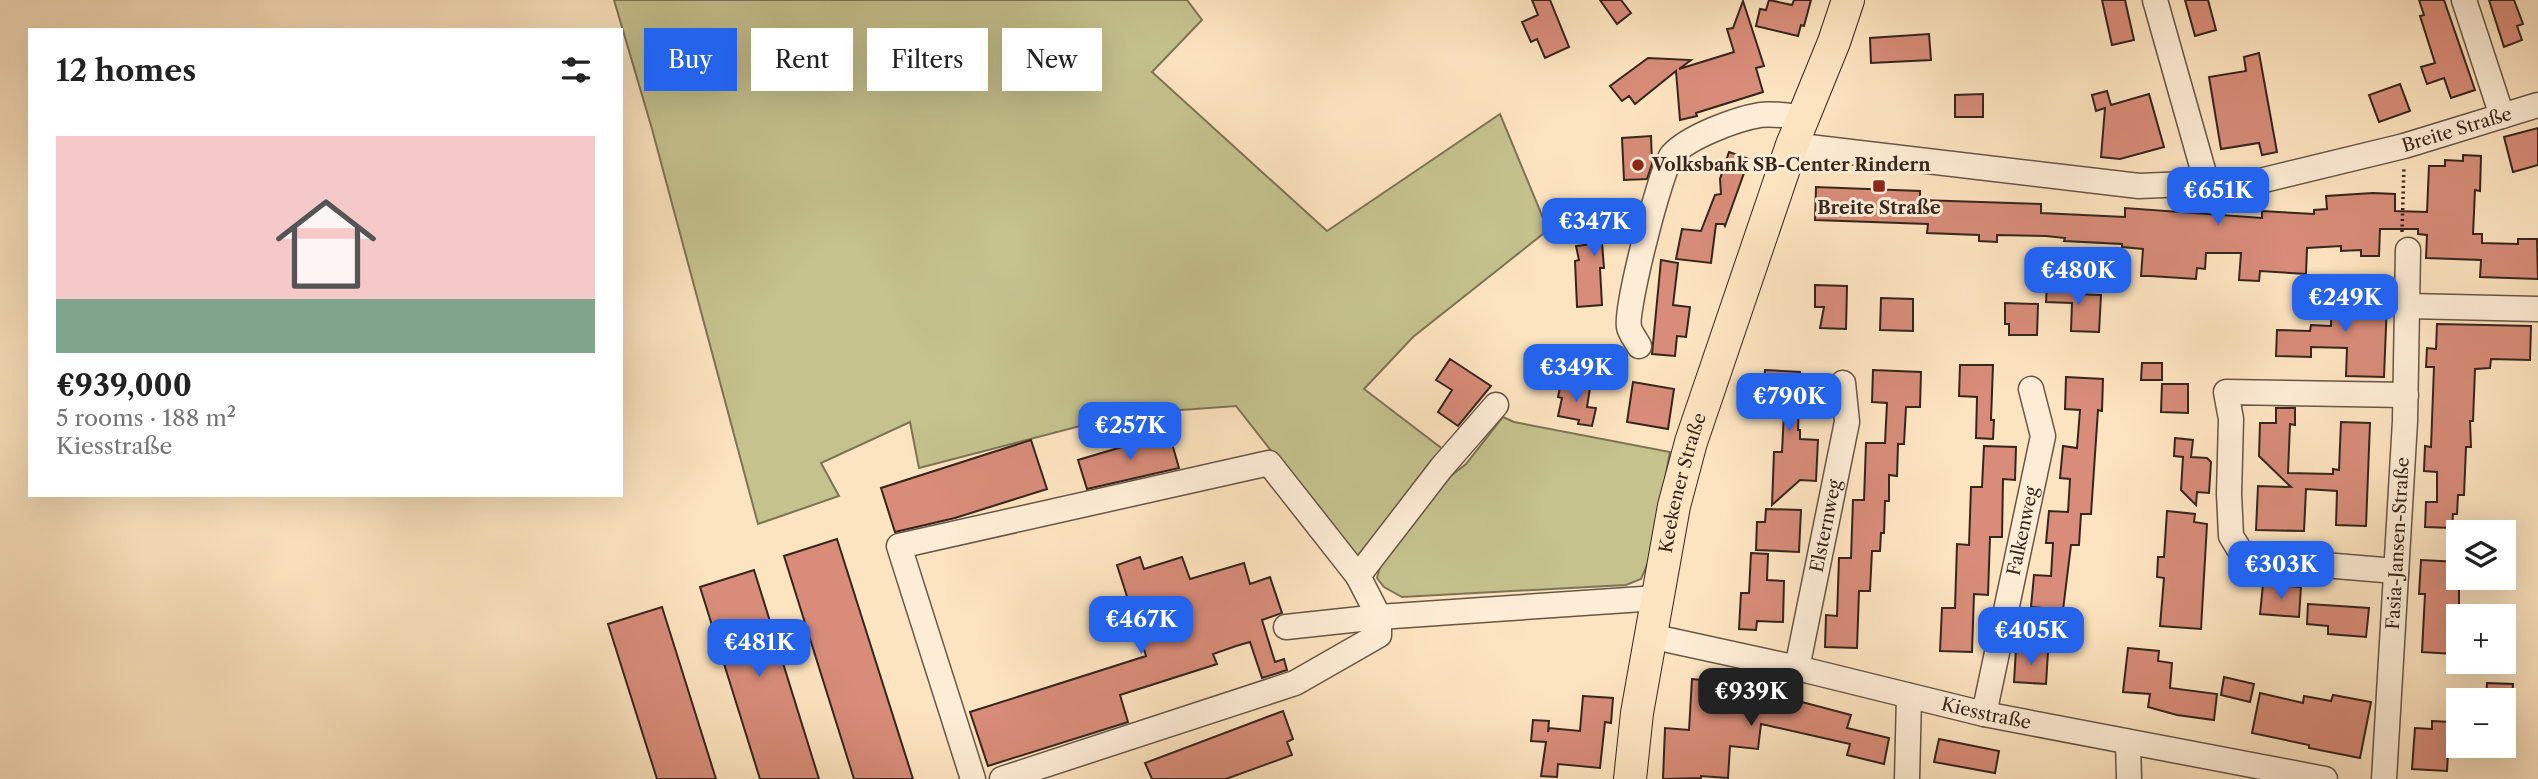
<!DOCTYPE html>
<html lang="en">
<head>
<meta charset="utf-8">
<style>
  :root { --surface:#fff; --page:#f2f2f2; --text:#222; --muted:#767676; --line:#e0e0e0; --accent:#2563eb }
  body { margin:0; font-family:"Libre Caslon Text",serif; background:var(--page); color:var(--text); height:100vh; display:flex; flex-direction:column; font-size:26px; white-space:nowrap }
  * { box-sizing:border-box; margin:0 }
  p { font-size:23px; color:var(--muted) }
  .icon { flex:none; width:38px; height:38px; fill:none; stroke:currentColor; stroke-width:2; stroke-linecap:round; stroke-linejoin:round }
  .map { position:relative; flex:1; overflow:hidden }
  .panel { position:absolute; left:28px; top:28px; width:595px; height:469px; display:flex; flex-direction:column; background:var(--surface); border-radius:0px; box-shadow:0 7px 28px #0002 }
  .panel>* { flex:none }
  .banner { position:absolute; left:644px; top:28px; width:665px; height:63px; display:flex; gap:14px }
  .fabs { position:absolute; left:2446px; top:520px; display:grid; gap:14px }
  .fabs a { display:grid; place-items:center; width:70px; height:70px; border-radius:0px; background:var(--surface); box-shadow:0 7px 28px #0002; font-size:35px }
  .price { position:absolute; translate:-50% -60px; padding:0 16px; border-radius:14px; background:var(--accent); color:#fff; font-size:23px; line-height:46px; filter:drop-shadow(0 2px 4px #0008) }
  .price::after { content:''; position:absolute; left:50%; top:42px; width:21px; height:16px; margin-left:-10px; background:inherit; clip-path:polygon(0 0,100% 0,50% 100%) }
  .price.active { background:#222; color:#fff }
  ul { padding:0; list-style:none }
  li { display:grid; align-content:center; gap:14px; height:371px; padding:0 28px }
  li+li { border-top:2px solid var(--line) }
  li span { display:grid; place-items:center; height:217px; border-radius:0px; color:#555 }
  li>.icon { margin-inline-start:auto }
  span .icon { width:126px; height:126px; fill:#fffc; stroke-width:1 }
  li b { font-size:30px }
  h2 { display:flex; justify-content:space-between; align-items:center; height:84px; padding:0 28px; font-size:30px }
  .chip { padding:0 24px; border-radius:0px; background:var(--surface); box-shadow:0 7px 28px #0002; font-size:24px; line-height:63px }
  .chip.active { background:var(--accent); color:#fff }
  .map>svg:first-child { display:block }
  .green { fill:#c5c28e; stroke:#7d7456; stroke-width:2 }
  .building { fill:#d88c79; stroke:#35261d; stroke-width:2 }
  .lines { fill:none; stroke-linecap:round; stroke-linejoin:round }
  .minor-casing { stroke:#675646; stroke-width:27 }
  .major-casing { stroke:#35261d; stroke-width:34 }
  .path { stroke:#35261d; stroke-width:3.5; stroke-dasharray:2 3.5; stroke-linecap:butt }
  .minor { stroke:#feedd6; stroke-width:24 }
  .major { stroke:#fde4c0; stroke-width:32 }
  .poi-dot { fill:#8f2418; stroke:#feedd6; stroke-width:2.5 }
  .labels { text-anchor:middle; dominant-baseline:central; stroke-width:6; stroke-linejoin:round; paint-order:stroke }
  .street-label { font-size:18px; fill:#35261d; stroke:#feedd6 }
  .poi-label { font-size:18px; font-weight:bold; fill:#35261d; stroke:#feedd6; text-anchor:start }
</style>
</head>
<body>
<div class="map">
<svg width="2538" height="779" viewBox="0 0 2538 779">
  <rect width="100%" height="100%" fill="#fde4c0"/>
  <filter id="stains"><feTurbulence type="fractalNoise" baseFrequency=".00286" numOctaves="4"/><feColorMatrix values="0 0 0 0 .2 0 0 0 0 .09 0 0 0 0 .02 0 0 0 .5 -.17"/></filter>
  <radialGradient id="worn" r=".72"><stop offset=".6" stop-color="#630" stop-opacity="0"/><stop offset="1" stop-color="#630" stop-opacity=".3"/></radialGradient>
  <path class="green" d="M614,0H1187L1202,20L1152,72L1327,231L1500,114L1548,230L1413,337L1364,389L1449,454L1357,560L1236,406L1126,414L919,468L910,422L821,463L839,496L758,524L652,129Z
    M1503,417L1514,422L1670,452L1651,556L1641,579L1626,585L1402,597L1384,587L1377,578L1384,552L1430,492L1466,464Z"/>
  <path class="building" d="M1532,0H1550L1569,47L1545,58L1537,39L1531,42L1522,22L1538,15Z
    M1600,0H1621L1631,13L1617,24Z
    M1769,0L1792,5L1794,0H1811L1804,26L1801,25L1798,36L1756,26L1760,9L1766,10Z
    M2102,0H2125L2134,40L2112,45Z
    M2185,0H2208L2216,30L2195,36Z
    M2419,0H2444L2475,90L2451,98L2444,78L2427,84L2421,67L2435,63L2420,16L2424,15Z
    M2489,0H2514L2523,24L2517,26L2522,40L2504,47Z
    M1743,1L1764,66L1756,68L1763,92L1696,113L1697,116L1680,120L1676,71L1635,104L1629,96L1622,101L1610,86L1648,58L1691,60L1679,69L1734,52L1727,29L1733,28Z
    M1929,34L1931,60L1871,63L1870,38Z
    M2259,53L2277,152L2262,155L2259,143L2221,149L2209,77L2246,71L2244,57Z
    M2400,84L2410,111L2379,122L2369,95Z
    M2107,91L2111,105L2149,94L2164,147L2120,159L2101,157L2105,108L2096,111L2092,95Z
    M1983,94V117H1955V95Z
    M2538,128V165L2513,172L2504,137Z
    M1651,136L1652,164L1647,179L1624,180L1622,138Z
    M1729,152L1749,159L1725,226L1724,224H1716L1711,263L1676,259L1682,229L1701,231L1715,195L1721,194L1720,179Z
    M2463,155L2481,156L2480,191L2475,190L2473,234H2482V243L2518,244V239H2537L2538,279L2480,277L2481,260L2426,258L2427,235L2418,234V229H2380L2379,256H2361V250L2341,251V246L2307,248L2306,274L2260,271L2259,281L2239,280L2241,253H2206L2205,269L2197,268L2196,279L2150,276H2141L2143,249L2122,247V244L2064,241L2065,238L2046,236L1997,235V242L1979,241V235L1927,233L1928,224L1815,220L1816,187L1920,191V200L2041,204V213L2125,217V208L2262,218V211L2314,214V210L2327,209L2326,196L2373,193L2395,194V211L2427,212L2429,166H2445V160L2463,161Z
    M1615,210L1620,240L1602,243L1604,268H1600L1602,305L1577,307L1575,261L1579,260L1576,246L1592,244L1588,214Z
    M1661,260L1678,263L1673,305L1690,307L1686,337L1677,336L1675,356L1652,354Z
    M2047,284L2076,285L2075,294L2101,295L2099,332L2071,331L2072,303L2046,302Z
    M1815,285L1847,286L1846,329L1820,328L1824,307H1815Z
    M2332,286H2358L2357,301L2387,302L2384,377L2346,376L2347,348L2311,347V357L2276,356L2277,330L2310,331L2311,325L2331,326Z
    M1881,298L1913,299V331L1880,330Z
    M2005,303L2038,304L2037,335H2009V324H2005Z
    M2437,324L2531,326L2530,360L2491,359L2490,368L2475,369L2473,421H2470L2471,447H2466L2464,495H2458L2457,514H2453L2452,528L2425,527L2426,502H2437V472L2424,471L2425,446L2431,447L2434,367H2426L2427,348L2436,349Z
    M1450,359L1491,386L1458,426L1438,412L1452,390L1436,380Z
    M2142,363H2162V380H2141Z
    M1960,365H1993L1991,420H1994L1993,439L1976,438L1977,397L1959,396Z
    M1765,370L1800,372L1798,430H1800V439L1818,440L1816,481L1800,480L1772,505L1774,452H1782L1784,412L1763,411Z
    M1873,370L1921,372L1920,407H1906L1904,444H1898L1897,476L1889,475V501H1885L1884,533H1881L1880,551H1872L1870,591H1859L1857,648L1825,647L1826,615L1837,616L1839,558H1851L1853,500H1864L1866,443H1885L1887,403L1872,402Z
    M2066,377L2103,379L2102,411L2098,410L2091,514H2081L2079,545H2071L2063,610L2031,607L2034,575L2051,576L2053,543H2046L2049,511L2068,512L2070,479L2060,478L2063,446L2077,448L2080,410L2065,409Z
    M1633,382L1674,389L1668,429L1627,422Z
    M1561,383L1590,388L1587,407L1596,408L1592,426L1578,424L1579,420L1558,416L1562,398L1558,397Z
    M2162,384H2188V413L2161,412Z
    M2276,408H2295V425L2290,424L2288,473L2333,474V469L2339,470L2341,422L2370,423L2366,526L2336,525L2337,491L2306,489L2304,531L2256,530L2258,486L2291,487L2259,456L2260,423H2276Z
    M1169,433L1179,468L1087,489L1078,460Z
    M2175,438L2193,440L2191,457L2207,458L2211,462L2209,493L2197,492L2196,505L2181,490L2183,457L2174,456Z
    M1031,440L1047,489L955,518L895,532L881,488Z
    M1984,446L2016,447L2015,480L2003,479L2002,537H1990L1988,595L1974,594L1972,652L1940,651L1942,608H1955L1957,544L1969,545L1971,487H1982Z
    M1766,509L1801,510L1799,552L1756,550L1757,522H1765Z
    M2167,511L2195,514L2194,522L2207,524L2201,629L2160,626L2164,578L2157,577L2158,557H2164Z
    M837,539L913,779H854L784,556Z
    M1751,553L1768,554L1767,580L1784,581L1783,622L1757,621L1756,630L1739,629L1741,593H1749Z
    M1140,557L1144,569L1182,557L1190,579L1244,563L1250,584L1270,577L1282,613L1262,620L1275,662L1284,659L1287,670L1262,678L1250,642L1236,646L1213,654L1217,664L1120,695L1128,722L988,766L970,712L1146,656L1117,565Z
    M2421,560L2459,562V625H2456L2454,654L2422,652L2425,594H2419Z
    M754,570L819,779H760L700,587Z
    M2263,584L2301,587L2299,617L2260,614Z
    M2308,604L2369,608L2366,637L2328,634V626L2307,624Z
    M662,607L716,779H657L608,624Z
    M2128,648L2159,651L2158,661L2172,663L2170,688L2217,694L2214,720L2177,715L2148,707L2150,694L2123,692Z
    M2016,649L2048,652L2046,684L2014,682Z
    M2224,677L2254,684L2250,702L2221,695Z
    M1692,679L1732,683L1766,691V689L1786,693L1785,696L1798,700V701L1851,715L1847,728L1889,738L1884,764L1847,755L1850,744L1761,724L1758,749L1730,746L1728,778L1701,776V778L1663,779L1665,728L1689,730Z
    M2487,683L2513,684L2512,700H2486Z
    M2260,693L2303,703L2304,696L2331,701L2333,695L2371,702L2360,758L2309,748V745L2252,733Z
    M1583,696L1613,698L1611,723L1605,722L1600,768L1558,764L1557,777L1541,776L1546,742L1531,741L1533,720L1549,721L1548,732L1549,728L1580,731Z
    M1283,711L1293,739L1287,742L1292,755L1226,779H1152L1145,763Z
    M2432,721L2450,722L2447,771L2412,769L2415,728L2432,729Z
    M1939,739L1999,751L1995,773L1934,762Z"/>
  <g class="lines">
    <g class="minor-casing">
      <g id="minor">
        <path d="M2155,0L2207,184"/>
        <path d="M2464,0L2502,116"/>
        <path id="s1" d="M1792,145L2139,186L2260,181L2404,146L2538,105"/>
        <path d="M2408,306L2538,309"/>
        <path d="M1639,346C1636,340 1630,333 1629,327C1625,309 1661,169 1672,155C1688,137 1736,119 1760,115C1773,113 1789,116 1803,117"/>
        <path d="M2396,571L2287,562L2242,554L2231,536L2229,494L2231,419L2226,392L2406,395"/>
        <path d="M1286,627L1379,617L1657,598"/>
        <path id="s2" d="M1650,636L1797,668L1984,714L2325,779"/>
        <path id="s3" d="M1797,668L1847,422L1843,383"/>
        <path id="s4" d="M1984,714L2043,436L2031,389"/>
        <path d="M2128,742L2129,779"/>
        <path d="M973,779L899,546L1269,463L1358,576"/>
        <path d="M1002,779L1295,683L1379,635V617L1358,576L1442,467L1496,405"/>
        <path d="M1907,779L1909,696"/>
        <path id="s5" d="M2384,779L2405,421L2408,250"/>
      </g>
    </g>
    <g class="major-casing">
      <g id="major">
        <path id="s6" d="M1630,779L1637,713L1674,506L1691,442L1792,145L1834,42L1848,0"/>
      </g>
    </g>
    <path class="path" d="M2402,232L2404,166"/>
    <use href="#minor" class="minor"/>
    <use href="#major" class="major"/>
  </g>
  <g class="poi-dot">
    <circle cx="1638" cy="165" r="7"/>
    <rect x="1872" y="179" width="14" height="14" rx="3.5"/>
  </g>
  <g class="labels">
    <g class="street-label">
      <text stroke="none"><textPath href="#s1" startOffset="674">Breite Straße</textPath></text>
      <text stroke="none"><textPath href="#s6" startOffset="301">Keekener Straße</textPath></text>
      <text stroke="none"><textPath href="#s3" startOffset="145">Elsternweg</textPath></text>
      <text stroke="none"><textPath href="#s4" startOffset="187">Falkenweg</textPath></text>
      <text stroke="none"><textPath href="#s5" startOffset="236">Fasia-Jansen-Straße</textPath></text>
      <text stroke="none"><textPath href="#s2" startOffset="345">Kiesstraße</textPath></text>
    </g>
    <g class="poi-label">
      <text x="1652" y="165">Volksbank SB-Center Rindern</text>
      <text x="1879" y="208" text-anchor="middle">Breite Straße</text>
    </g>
  </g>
  <rect width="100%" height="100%" filter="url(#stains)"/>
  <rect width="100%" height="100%" fill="url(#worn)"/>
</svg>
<div class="fabs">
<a><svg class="icon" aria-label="layers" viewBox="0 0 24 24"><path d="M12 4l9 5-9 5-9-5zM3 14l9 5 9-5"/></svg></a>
<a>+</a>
<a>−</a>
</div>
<b class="price" style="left:2218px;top:227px">€651K</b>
<b class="price" style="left:1594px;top:258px">€347K</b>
<b class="price" style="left:2078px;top:307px">€480K</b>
<b class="price" style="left:2345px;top:334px">€249K</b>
<b class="price" style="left:1576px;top:404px">€349K</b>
<b class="price" style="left:1789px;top:433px">€790K</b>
<b class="price" style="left:1130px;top:462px">€257K</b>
<b class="price" style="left:2281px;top:601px">€303K</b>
<b class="price" style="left:1141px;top:656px">€467K</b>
<b class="price" style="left:2031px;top:667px">€405K</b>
<b class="price" style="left:759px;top:679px">€481K</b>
<b class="price active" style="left:1751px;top:728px">€939K</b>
<div class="banner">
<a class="chip active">Buy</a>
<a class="chip">Rent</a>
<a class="chip">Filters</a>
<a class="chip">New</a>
</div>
<section class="panel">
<h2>12 homes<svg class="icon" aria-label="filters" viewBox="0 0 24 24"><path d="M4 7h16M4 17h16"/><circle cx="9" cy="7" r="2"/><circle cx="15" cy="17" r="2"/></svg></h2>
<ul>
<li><span style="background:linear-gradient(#f6c9c9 75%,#7fa58c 0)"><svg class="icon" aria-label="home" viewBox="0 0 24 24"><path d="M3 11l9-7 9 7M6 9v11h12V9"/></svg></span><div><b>€939,000</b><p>5 rooms · 188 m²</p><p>Kiesstraße</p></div></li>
</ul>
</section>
</div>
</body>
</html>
